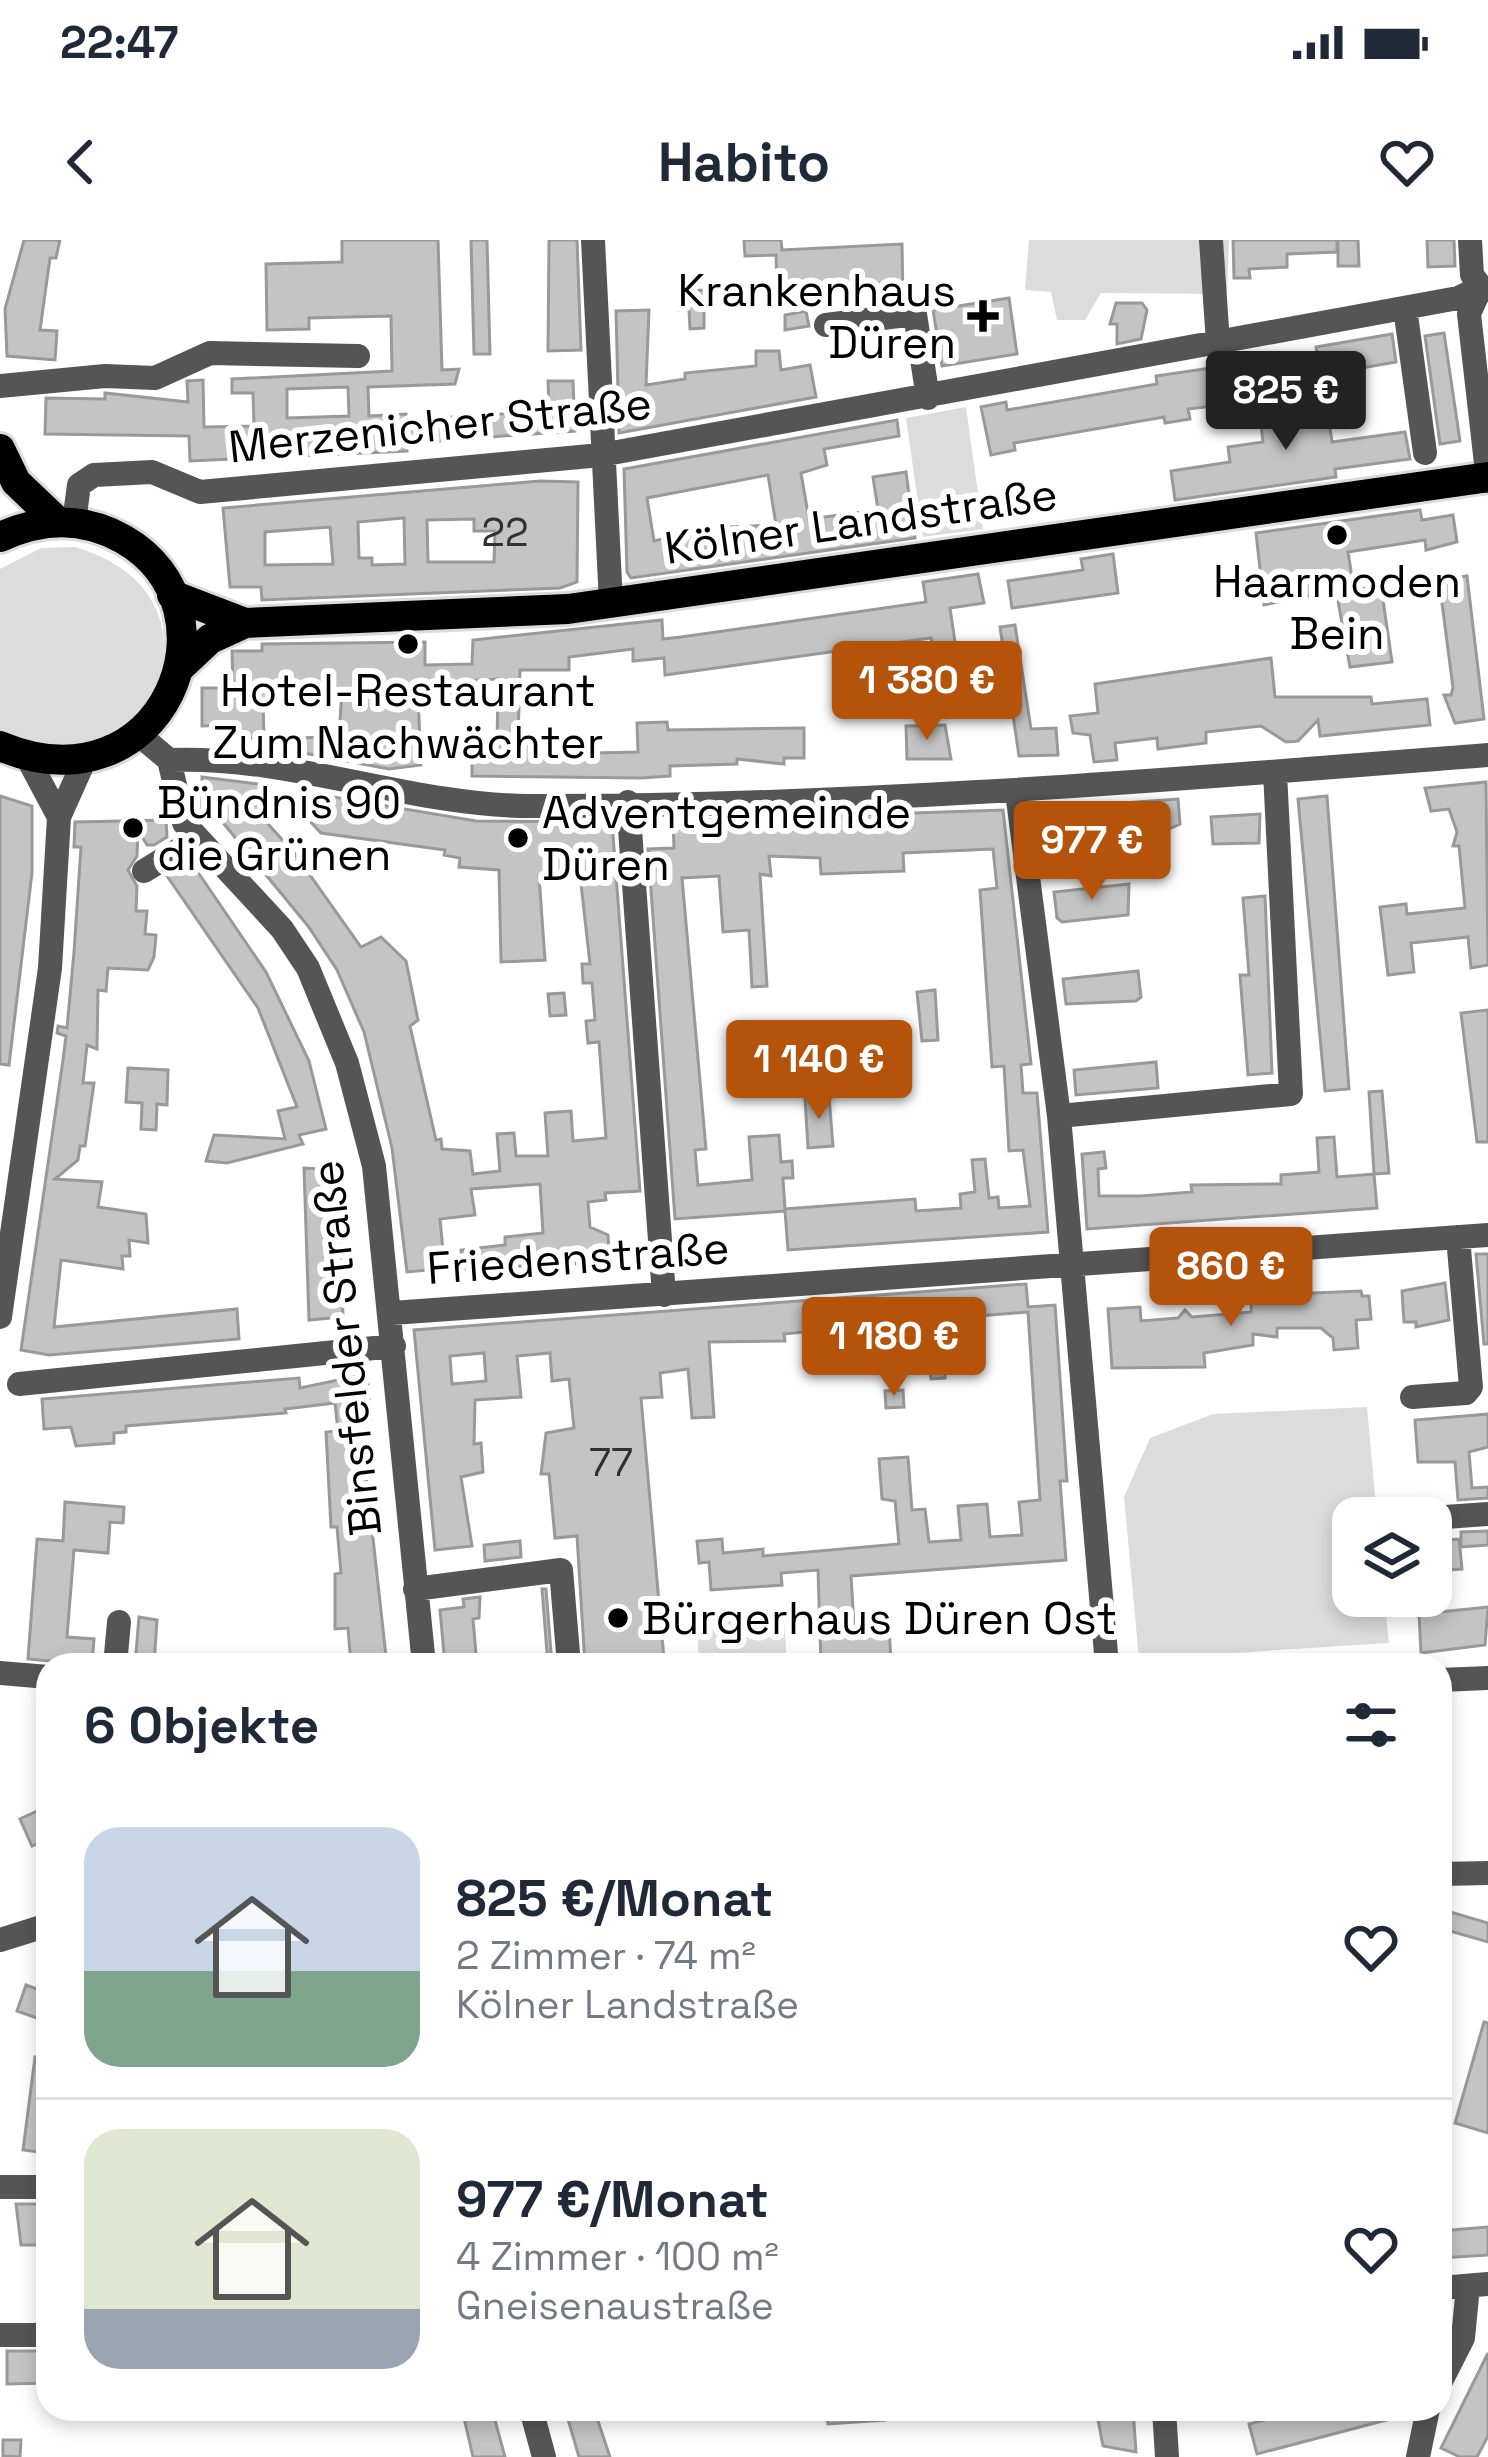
<!DOCTYPE html>
<html lang="de">
<head>
<meta charset="utf-8">
<style>
  :root { --surface:#fff; --page:#f2f2f3; --text:#1f2937; --muted:#747a83; --line:#e0e1e3; --accent:#b45309 }
  body { margin:0; font-family:"Space Grotesk",sans-serif; background:var(--page); color:var(--text); height:100vh; display:flex; flex-direction:column; font-size:45px; white-space:nowrap }
  * { box-sizing:border-box; margin:0 }
  p { font-size:39px; color:var(--muted) }
  .icon { flex:none; width:66px; height:66px; fill:none; stroke:currentColor; stroke-width:2; stroke-linecap:round; stroke-linejoin:round }
  .map { position:relative; flex:1; overflow:hidden }
  .details { position:absolute; left:36px; top:1413px; width:1416px; height:768px; display:flex; flex-direction:column; background:var(--surface); border-radius:36px; box-shadow:0 6px 18px #0003 }
  .details>* { flex:none }
  .tools { position:absolute; left:1332px; top:1257px; display:grid; gap:24px }
  .tools a { display:grid; place-items:center; width:120px; height:120px; border-radius:24px; background:var(--surface); box-shadow:0 6px 18px #0003; font-size:60px }
  .price { position:absolute; translate:-50% -102px; padding:0 27px; border-radius:12px; background:var(--accent); color:#fff; font-size:39px; line-height:78px; filter:drop-shadow(0 3px 6px #0008) }
  .price::after { content:''; position:absolute; left:50%; top:72px; width:36px; height:27px; margin-left:-18px; background:inherit; clip-path:polygon(0 0,100% 0,50% 100%) }
  .price.selected { background:#222; color:#fff }
  ul { padding:0; list-style:none }
  li { display:flex; align-items:center; gap:36px; height:300px; padding:0 48px }
  li+li { border-top:3px solid var(--line) }
  li span { display:grid; place-items:center; flex:none; width:336px; height:240px; border-radius:36px; color:#555 }
  li>.icon { margin-inline-start:auto }
  span .icon { width:144px; height:144px; fill:#fffc; stroke-width:1 }
  li b { font-size:51px }
  h2 { display:flex; justify-content:space-between; align-items:center; height:144px; padding:0 48px; font-size:51px }
  .status { display:flex; justify-content:space-between; align-items:center; height:84px; padding:0 60px; background:var(--surface); direction:ltr }
  .status svg { height:33px; fill:currentColor }
  header { display:flex; justify-content:space-between; align-items:center; height:156px; padding:0 48px; background:var(--surface); font-size:54px; font-weight:700 }
  .map>svg:first-child { display:block }
  .green { fill:#dcdcdc }
  .building { fill:#c4c4c4; stroke:#999; stroke-width:3; fill-rule:evenodd }
  .lines { fill:none; stroke-linecap:round; stroke-linejoin:round }
  .major-casing { stroke:#dbdbdb; stroke-width:36 }
  .minor { stroke:#555; stroke-width:24 }
  .major { stroke:#000; stroke-width:30 }
  .poi-dot { fill:#000; stroke:#fff; stroke-width:4.5 }
  .labels { text-anchor:middle; dominant-baseline:central; stroke-width:12; stroke-linejoin:round; paint-order:stroke }
  .number-label { font-size:39px; fill:#313131 }
  .poi-label { font-size:45px; fill:#000; stroke:#fff; text-anchor:start }
  .street-label { font-size:45px; fill:#000; stroke:#fff }
</style>
</head>
<body>
<div class="status"><b>22:47</b><svg viewBox="0 0 49 12"><path d="M0 12V9h3v3zM5 12V6h3v6zM10 12V3h3v9zM15 12V0h3v12zM26 1h20v11H26zM47 4h2v5h-2z"/></svg></div>
<header><svg class="icon" aria-label="back" viewBox="0 0 24 24"><path d="M15 5l-7 7 7 7"/></svg>Habito<svg class="icon" aria-label="heart" viewBox="0 0 24 24"><path d="M12 20l-8-8c-3-5 5-10 8-4 3-6 11-1 8 4z"/></svg></header>
<div class="map">
<svg width="1488" height="2217" viewBox="0 0 1488 2217">
  <rect width="100%" height="100%" fill="#fff"/>
  <path class="green" d="M1029,0H1229L1227,54L1101,53L1085,80H1057L1051,52L1025,50Z
    M966,167L983,289L923,297L906,178Z
    M75,307C248,357 139,575 0,489V329L41,308Z
    M1367,1167L1377,1278H1353V1356H1384L1389,1403L1139,1419L1124,1257L1150,1198L1213,1174Z
    M784,1377L787,1425H699L697,1381Z"/>
  <path class="building" d="M24,0H60L56,18H50L40,90L57,91L55,120L7,116L5,69Z
    M342,0H438L442,130L459,129L455,144L368,147L369,176L406,174V180L549,171L548,141H573L575,191L447,200L407,206V211L190,221L189,196L45,194L46,158L105,159V153L188,162L187,141L203,140L204,187L254,186L253,153H232V139L392,131L391,76L309,78V89L267,90L266,24L342,22ZM348,147L349,176L287,178V149Z
    M471,0H487L490,114H474Z
    M549,0H577L581,110L548,111Z
    M744,0H781L782,10L902,4L903,59L884,61L882,43L777,47L776,15L745,16Z
    M1233,0H1337V12L1287,14V27L1249,29L1250,38H1234Z
    M1338,0H1358L1359,26H1338Z
    M1427,0H1454L1455,26L1428,27Z
    M704,50V88L690,89L689,70H679V51Z
    M1009,58L1017,114L942,126L933,70Z
    M1116,63H1142L1147,70L1141,99L1117,104V84H1110Z
    M649,70L646,145L685,139V133L756,126V111H779L781,130L810,125L816,157L619,193L616,71Z
    M806,71L809,86L785,90V75Z
    M1444,93L1460,201L1440,204L1425,96Z
    M1392,94L1396,122L1321,135L1316,107Z
    M1218,127L1223,165L1188,169L1190,179L1165,183L1164,177L1014,203L1015,210L991,215L981,167L1006,162L1007,170L1157,144L1156,136Z
    M1278,137L1281,165L1301,163L1304,186L1329,182L1332,202L1405,192L1410,219L1335,229L1336,237L1175,260L1171,231L1230,222L1228,207L1263,202L1256,140Z
    M897,180L899,196L824,209L827,225L801,233L809,279L878,270L873,237L906,232L915,298L631,338L627,332L624,229ZM768,235L776,285L708,288L654,301L647,258Z
    M540,241L578,242L577,342L560,348L262,360L261,347H230L223,268ZM404,278L405,324L372,325V318H359L358,282ZM474,279V291H495L494,322H428L427,280ZM330,287L333,324L265,325V292Z
    M1420,270L1422,280L1453,275L1457,302L1426,310L1425,300L1348,312L1354,350L1381,346L1392,422L1350,427L1336,350L1264,365L1256,293Z
    M1113,314L1118,353L1012,368L1008,341L1083,330L1081,319Z
    M978,334L984,363L950,368L956,409L934,412L931,398L665,435L664,418L633,421V409L569,417V430H520L518,501L544,502V514L638,512L637,483L667,482L668,490L804,488V518H784V524L737,519V524L670,526V536L640,538L472,536V509H497L498,439L465,441L466,454L418,455L421,525L389,529L266,506V500L339,496L342,449L276,451V459H263L264,498L234,499V485L202,486V448H233L232,411H262V404L425,402V425L472,424L473,400L662,380L663,399L681,397L926,362L923,342Z
    M1467,336L1484,479L1455,483L1444,455H1451L1453,448L1439,340Z
    M1015,385L1031,489L1056,488L1058,515L1019,516L1000,387Z
    M1271,418L1275,457H1371L1372,464L1427,459L1430,485L1320,496L1318,480L1298,501L1286,502L1261,486L1206,492V503L1158,509L1157,498L1115,503L1117,520L1094,522L1090,495L1073,493L1070,476L1098,473L1095,444Z
    M937,435L940,449L893,453V439Z
    M945,485L951,519H907L906,486Z
    M202,537L266,545L261,576L295,614L361,707L381,697L406,721L418,780L410,786L436,900L441,899L442,909L470,911L473,934L500,931L497,894L514,893L516,916H548L545,873L571,871L573,901L606,898L599,802L588,803L586,781L595,780L592,743H583L582,724H590L580,635L539,636L545,720L501,722L499,630L459,627L460,618L444,615L445,610L321,593L308,579L328,556L476,581L612,582L640,951L605,953L606,960L588,962L590,987L608,995L610,1022L463,1029L461,1010L505,1005V997L543,993L540,944L471,949L475,975L440,979L444,1021L430,1022L431,1030L407,1032L392,908L364,792L337,730L308,686L215,573H202Z
    M1486,542L1488,725L1471,728L1468,697L1411,703L1414,732L1388,735L1380,667L1406,664L1407,674L1465,668L1459,606H1453L1457,592L1449,569L1431,571L1425,548Z
    M0,556L32,566V633L9,825L0,824Z
    M1327,556L1349,849L1325,851L1298,559Z
    M1178,559L1180,584L1171,588L1057,594L1054,568Z
    M1003,570L1031,824L1021,825L1023,853H1037L1048,992L788,1010L785,971L675,979L648,609L674,608L673,581ZM993,609L997,648L980,650L992,827L1004,826L1009,911L1023,910L1030,966L999,968L998,957L989,958L985,919L972,920L975,952L960,954L961,968L916,971L915,959L785,969L783,938H793L792,921L781,922L779,895L749,897L752,940L698,945L695,910L706,909L682,638L719,636L723,692L749,690L752,747L767,746L760,634L771,636L769,616L820,618L821,634L904,631L903,613Z
    M1260,574L1259,603L1213,604L1211,577Z
    M166,580L167,597L154,605H147L138,590L137,616L128,630L137,646L136,671H147L145,694L156,695L154,717L148,730L108,728L106,751L98,750L97,809L87,805L83,843H94L85,906H80L78,920L55,939L102,942L98,967L146,974L148,1003L129,1000L130,1016H122L123,1029L61,1020L54,1087L237,1069L239,1099L49,1115L21,1110L63,820L66,796L57,793L58,786L67,788L74,712L81,607H74L75,582Z
    M191,622L266,732L309,821L326,889L299,895L303,904L227,923L206,921L214,895L285,899L278,871L297,867L258,768L167,636Z
    M1129,644L1128,675L1062,682L1057,678L1054,652Z
    M1265,656L1272,833L1248,835L1240,735H1249L1243,658Z
    M1138,731L1141,757L1136,761L1066,764L1063,739Z
    M935,750L938,800L922,801L917,752Z
    M564,753L566,775L550,776L548,754Z
    M1488,770V902H1477L1461,773Z
    M1156,822L1158,848L1076,855L1074,830Z
    M128,828L168,830L167,865L157,864L156,890L141,889L142,863L126,862Z
    M1382,851L1389,933L1374,934L1369,852Z
    M829,856L833,906L808,908L805,858Z
    M1334,897L1337,937L1374,934L1377,968L1087,989L1082,914L1104,912L1106,928L1098,929L1099,956H1141L1192,952L1191,945L1281,944V935L1319,932L1317,898Z
    M304,928L319,929L321,947L338,945L343,1077L309,1080Z
    M1476,1014H1488V1104H1484Z
    M1445,1043L1449,1080L1416,1087V1082H1404L1402,1051Z
    M1026,1044L1028,1067L1055,1065L1067,1241H1060L1066,1320L851,1336L854,1385L889,1383L891,1425H821L818,1330L781,1333L782,1345L711,1350L709,1322L699,1323L697,1301L722,1299L723,1313L763,1309V1316L899,1304L895,1261L882,1259L879,1219L908,1217L912,1270L925,1269L929,1302L961,1300L958,1266L987,1264L990,1297L1022,1295L1019,1262L1040,1260L1028,1072L940,1079L945,1138L931,1139L927,1095L889,1098V1091L853,1087L784,1094L785,1101L709,1102L714,1177L692,1178L688,1129L660,1133L662,1157L641,1158L664,1419L585,1425L577,1296L555,1298L549,1234H541L546,1193L574,1188L569,1139L552,1141L550,1113L517,1116L521,1157L475,1160L474,1204L481,1203L483,1232L461,1237L472,1306L435,1310L414,1090ZM484,1113L486,1141L452,1144L450,1116Z
    M1361,1051L1362,1056H1369L1371,1079L1356,1080L1358,1108L1334,1110L1333,1098L1321,1088H1277V1097L1253,1094V1105L1204,1113L1205,1127L1112,1128L1108,1069L1140,1067L1141,1081L1178,1078L1185,1070L1192,1077L1251,1072V1063L1262,1062L1261,1055Z
    M367,1134L371,1180L360,1181L387,1425H351L348,1388L335,1389V1334L341,1333L337,1287H331L326,1192L338,1191L335,1163L285,1169L286,1173L126,1186V1192L114,1193V1203L76,1206L71,1187L44,1189L42,1159L299,1138L300,1148Z
    M903,1150L904,1167L886,1168L885,1151Z
    M1488,1174V1207L1469,1212L1472,1248L1488,1247V1258L1458,1260L1455,1222H1418L1415,1180Z
    M65,1262L124,1267L123,1283L110,1282L108,1313L74,1310L67,1397L94,1399L92,1425L28,1419L37,1299L63,1301Z
    M1488,1291V1305L1461,1307V1292Z
    M1459,1299L1462,1329L1431,1331V1301Z
    M520,1301L521,1317L485,1321L484,1305Z
    M542,1349H546L552,1425H548Z
    M480,1357L479,1378L473,1379L477,1425H445L440,1370L464,1367L463,1359Z
    M1488,1367L1485,1405L1421,1413L1419,1374Z
    M139,1377L157,1380L154,1425H135Z
    M48,1566V1599L32,1606L20,1579Z
    M1440,1669L1488,1683V1702L1440,1688Z
    M26,1745L48,1753V1782L17,1771Z
    M1484,1782L1488,1783V1893L1455,1883Z
    M35,1817L48,1820V1913L23,1910Z
    M16,1964H43L48,2005H21Z
    M1488,1987V2015L1440,2018V1991Z
    M7,2111H48V2143L7,2144Z
    M1488,2113V2196L1477,2217H1460L1441,2208Z
    M462,2169H492L505,2217H473Z
    M565,2169H594L610,2217H579Z
    M826,2169H885V2180L828,2184Z
    M1096,2169H1133L1136,2212L1103,2206Z
    M1307,2169H1409V2174L1257,2214L1249,2184Z
    M3,2200H21L20,2217L3,2216Z"/>
  <g class="lines">
    <g class="major-casing">
      <path id="major" d="M0,209L16,242L57,281
        M0,297C42,278 82,276 123,299C245,368 164,574 0,506
        M172,355L245,383L568,369L1488,237
        M178,429L210,399L245,383"/>
    </g>
    <path class="minor" d="M593,0L611,363
      M1211,0L1218,103
      M1470,0L1472,35L1481,47
      M1481,47L1469,74L1488,241
      M1405,68L1425,213
      M826,85L915,74L928,158
      M0,146L105,136L155,138L210,113L358,116
      M74,282L79,245L94,235L152,232L200,252L601,215L1458,58L1481,47L1488,50
      M138,494L169,520L184,583L282,689L308,728L347,823L374,926L424,1425
      M27,517L59,577
      M169,520C290,515 407,565 528,566C849,567 1169,540 1488,515
      M1017,552L1059,876L1107,1425
      M628,562L664,1055
      M144,631L198,598
      M1059,876L1291,854L1275,532
      M392,1073L1488,995
      M0,1077L50,728L59,577L84,521
      M19,1144L394,1106
      M1412,1157L1466,1153L1471,1147L1458,997
      M1431,1278L1488,1274
      M415,1349L561,1330L569,1425
      M115,1425L119,1382
      M0,1433L48,1437
      M1440,1440L1488,1438
      M1440,1634L1488,1633
      M0,1700L48,1685
      M0,1947H48
      M1440,2048L1488,2044
      M0,2095H48
      M1440,2143L1463,2098L1468,2046
      M531,2169L544,2217
      M1164,2169L1167,2217
      M1418,2217L1428,2169"/>
    <use href="#major" class="major"/>
  </g>
  <g class="poi-dot">
    <path d="M977 58h12v12h12v12h-12v12h-12v-12h-12v-12h12z"/>
    <circle cx="1337" cy="295" r="12"/>
    <circle cx="408" cy="404" r="12"/>
    <circle cx="133" cy="588" r="12"/>
    <circle cx="518" cy="598" r="12"/>
    <circle cx="618" cy="1378" r="12"/>
  </g>
  <g class="labels">
    <g class="number-label">
      <text x="505" y="292">22</text>
      <text x="611" y="1222">77</text>
    </g>
    <g class="poi-label">
      <text x="956" y="50" text-anchor="end">Krankenhaus<tspan x="956" dy="52">Düren</tspan></text>
      <text x="1337" y="341" text-anchor="middle">Haarmoden<tspan x="1337" dy="52">Bein</tspan></text>
      <text x="408" y="450" text-anchor="middle">Hotel-Restaurant<tspan x="408" dy="52">Zum Nachwächter</tspan></text>
      <text x="157" y="562">Bündnis 90<tspan x="157" dy="52">die Grünen</tspan></text>
      <text x="542" y="572">Adventgemeinde<tspan x="542" dy="52">Düren</tspan></text>
      <text x="642" y="1378">Bürgerhaus Düren Ost</text>
    </g>
    <g class="street-label">
      <text transform="translate(440 185) rotate(-6)">Merzenicher Straße</text>
      <text transform="translate(861 281) rotate(-8)">Kölner Landstraße</text>
      <text transform="translate(578 1018) rotate(-4)">Friedenstraße</text>
      <text transform="translate(346 1108) rotate(-96)">Binsfelder Straße</text>
    </g>
  </g>
</svg>
<div class="tools">
<a><svg class="icon" aria-label="layers" viewBox="0 0 24 24"><path d="M12 4l9 5-9 5-9-5zM3 14l9 5 9-5"/></svg></a>
</div>
<b class="price selected" style="left:1286px;top:213px">825 €</b>
<b class="price" style="left:927px;top:503px">1 380 €</b>
<b class="price" style="left:1092px;top:663px">977 €</b>
<b class="price" style="left:819px;top:882px">1 140 €</b>
<b class="price" style="left:1231px;top:1089px">860 €</b>
<b class="price" style="left:894px;top:1159px">1 180 €</b>
<section class="details">
<h2>6 Objekte<svg class="icon" aria-label="filters" viewBox="0 0 24 24"><path d="M4 7h16M4 17h16"/><circle cx="9" cy="7" r="2"/><circle cx="15" cy="17" r="2"/></svg></h2>
<ul>
<li><span style="background:linear-gradient(#c9d6e8 60%,#7fa58c 0)"><svg class="icon" aria-label="home" viewBox="0 0 24 24"><path d="M3 11l9-7 9 7M6 9v11h12V9"/></svg></span><div><b>825 €/Monat</b><p>2 Zimmer · 74 m²</p><p>Kölner Landstraße</p></div><svg class="icon" aria-label="heart" viewBox="0 0 24 24"><path d="M12 20l-8-8c-3-5 5-10 8-4 3-6 11-1 8 4z"/></svg></li>
<li><span style="background:linear-gradient(#dfe7d0 75%,#9aa5b1 0)"><svg class="icon" aria-label="home" viewBox="0 0 24 24"><path d="M3 11l9-7 9 7M6 9v11h12V9"/></svg></span><div><b>977 €/Monat</b><p>4 Zimmer · 100 m²</p><p>Gneisenaustraße</p></div><svg class="icon" aria-label="heart" viewBox="0 0 24 24"><path d="M12 20l-8-8c-3-5 5-10 8-4 3-6 11-1 8 4z"/></svg></li>
</ul>
</section>
</div>
</body>
</html>
